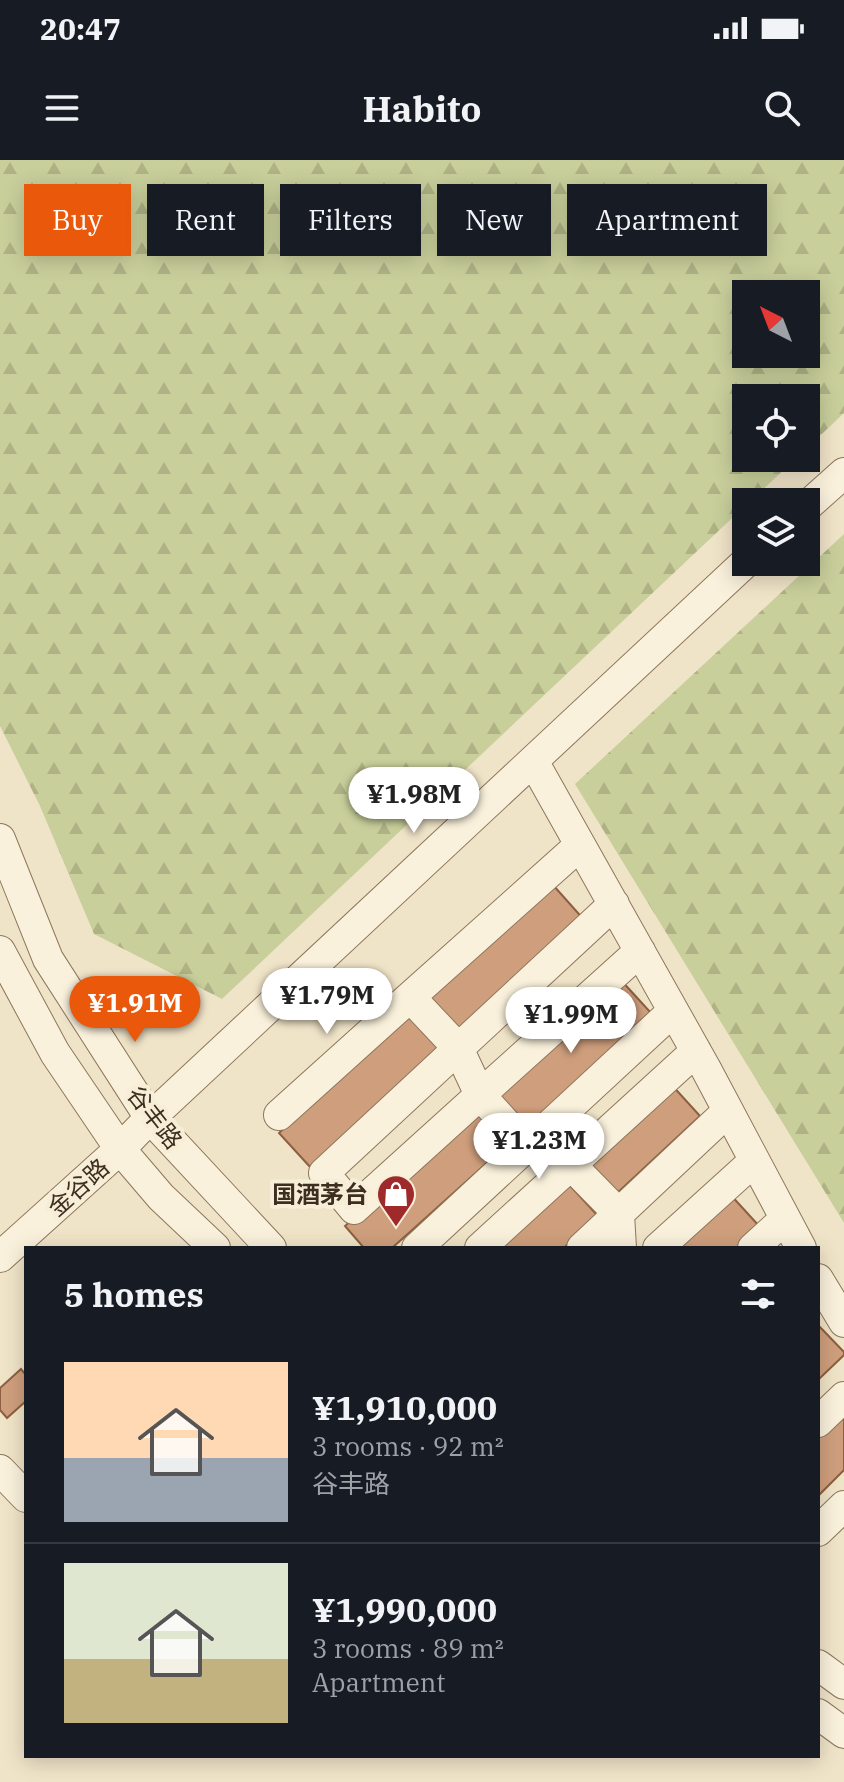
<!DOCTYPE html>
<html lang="en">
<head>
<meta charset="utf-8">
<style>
  :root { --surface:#171b24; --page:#20242c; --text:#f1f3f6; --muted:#9ea1a6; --line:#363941; --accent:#ea580c }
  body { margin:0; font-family:"IBM Plex Serif","Noto Sans SC",serif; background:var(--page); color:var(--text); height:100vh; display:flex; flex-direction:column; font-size:30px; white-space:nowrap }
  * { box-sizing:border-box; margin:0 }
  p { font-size:26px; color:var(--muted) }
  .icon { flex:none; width:44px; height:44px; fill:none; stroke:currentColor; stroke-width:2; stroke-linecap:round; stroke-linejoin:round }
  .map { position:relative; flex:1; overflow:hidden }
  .side { position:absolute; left:24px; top:1086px; width:796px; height:512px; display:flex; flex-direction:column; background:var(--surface); border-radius:0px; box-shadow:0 4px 20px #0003 }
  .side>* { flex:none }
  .banner { position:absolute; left:24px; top:24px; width:796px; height:72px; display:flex; gap:16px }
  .needle { width:52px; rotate:318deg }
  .controls { position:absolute; left:732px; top:120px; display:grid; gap:16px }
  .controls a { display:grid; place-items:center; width:88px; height:88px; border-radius:0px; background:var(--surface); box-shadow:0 4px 20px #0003; font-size:40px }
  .price { position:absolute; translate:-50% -68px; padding:0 18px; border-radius:28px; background:#fff; color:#222; font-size:26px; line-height:52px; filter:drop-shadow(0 2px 4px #0008) }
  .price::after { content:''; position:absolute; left:50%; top:48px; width:24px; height:18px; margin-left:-12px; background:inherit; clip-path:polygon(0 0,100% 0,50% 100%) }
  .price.current { background:var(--accent); color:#fff }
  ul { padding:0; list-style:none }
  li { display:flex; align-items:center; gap:24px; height:200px; padding:0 40px }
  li+li { border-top:2px solid var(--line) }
  li span { display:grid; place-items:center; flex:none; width:224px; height:160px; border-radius:0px; color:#555 }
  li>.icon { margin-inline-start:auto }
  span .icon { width:96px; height:96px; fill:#fffc; stroke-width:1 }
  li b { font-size:34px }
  h2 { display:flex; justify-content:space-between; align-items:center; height:96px; padding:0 40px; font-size:34px }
  .tag { padding:0 28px; border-radius:0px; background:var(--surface); box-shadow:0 4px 20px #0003; font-size:28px; line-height:72px }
  .tag.current { background:var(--accent); color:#fff }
  .status { display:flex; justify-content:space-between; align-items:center; height:56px; padding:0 40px; background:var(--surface); direction:ltr }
  .status svg { height:22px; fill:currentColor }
  header { display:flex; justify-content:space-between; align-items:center; height:104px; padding:0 40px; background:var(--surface); font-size:36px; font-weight:800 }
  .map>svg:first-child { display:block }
  .forest { fill:url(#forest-firs); fill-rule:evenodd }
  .building { fill:#cf9f7d; stroke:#8d5f41; stroke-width:2 }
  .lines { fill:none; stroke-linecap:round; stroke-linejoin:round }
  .minor-casing { stroke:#8d765c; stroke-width:32 }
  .minor { stroke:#faf1dc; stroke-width:30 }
  .labels { text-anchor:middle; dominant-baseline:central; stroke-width:8; stroke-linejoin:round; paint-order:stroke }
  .street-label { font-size:24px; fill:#3d2e20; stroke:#f7eed8 }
  .poi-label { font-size:24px; font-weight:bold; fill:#3d2e20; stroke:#f7eed8; text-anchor:end }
</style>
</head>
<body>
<div class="status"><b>20:47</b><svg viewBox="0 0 49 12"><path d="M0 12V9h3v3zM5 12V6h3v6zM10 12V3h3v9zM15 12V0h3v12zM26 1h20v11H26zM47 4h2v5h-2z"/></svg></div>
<header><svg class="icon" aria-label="menu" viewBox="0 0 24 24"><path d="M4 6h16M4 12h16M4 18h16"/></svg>Habito<svg class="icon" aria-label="search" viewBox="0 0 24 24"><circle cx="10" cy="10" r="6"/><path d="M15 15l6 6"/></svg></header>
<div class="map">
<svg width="844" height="1622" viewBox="0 0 844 1622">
  <defs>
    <pattern id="forest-firs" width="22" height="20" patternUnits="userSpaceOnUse" patternTransform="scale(2)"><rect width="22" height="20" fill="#c9cf9b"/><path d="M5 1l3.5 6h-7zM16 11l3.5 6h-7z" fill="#aeb285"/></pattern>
  </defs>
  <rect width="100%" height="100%" fill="#f0e4c8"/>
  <path class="forest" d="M0,0H844V253L806,289V238H746V298H796L750,342H746V345L222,839L94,774L40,646L0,566ZM746,134H806V194H746Z
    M844,374V1063L575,624Z"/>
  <path class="building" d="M553,725L586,762L459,874L426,838Z
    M619,818L651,853L523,971L490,936Z
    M407,854L440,889L311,1008L279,973Z
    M669,922L700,956L614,1036L583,1001Z
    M475,949L507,985L392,1088H364L345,1066Z
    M565,1020L598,1056L564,1088H492Z
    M728,1032L760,1067L738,1088H667Z
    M818,1165L844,1192V1195L818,1220Z
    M21,1209L26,1215V1241L7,1258L0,1250V1228Z
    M844,1252V1310L818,1336V1277Z"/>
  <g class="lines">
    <g class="minor-casing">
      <path id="minor" d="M806,347L844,313
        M533,601L706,909L801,1088
        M0,679L48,799L150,958L271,1088
        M580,685L410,837L458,888L480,935L354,1049L324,1013L614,744
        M0,791L55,893L120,989L161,1037L215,1088
        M279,955L410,837
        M417,1088L673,851
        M480,1088L571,1005L527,987L480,935L640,791
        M582,1088L728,951
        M621,1088L619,1054L571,1005L696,891
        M658,1088L754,1001
        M753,1088L785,1059
        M0,1097L120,989L150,958L746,402
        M818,1119L844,1162
        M818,1262L844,1237
        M0,1310L26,1337
        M818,1371L844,1346
        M818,1505L844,1524
        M818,1554L844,1573"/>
    </g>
    <use href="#minor" class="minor"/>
  </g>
  <defs>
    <g id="shop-pin" transform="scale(2)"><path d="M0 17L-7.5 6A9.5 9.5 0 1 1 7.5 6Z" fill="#9e2a2b" stroke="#f7eed8"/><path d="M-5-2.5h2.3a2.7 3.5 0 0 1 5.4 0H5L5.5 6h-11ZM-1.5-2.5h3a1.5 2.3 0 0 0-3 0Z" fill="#fff"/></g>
  </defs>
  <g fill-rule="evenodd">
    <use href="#shop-pin" x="396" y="1034"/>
  </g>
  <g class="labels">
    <g class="street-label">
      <text transform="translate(155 957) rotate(52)">谷丰路</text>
      <text transform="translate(78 1027) rotate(-42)">金谷路</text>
    </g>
    <g class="poi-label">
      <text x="368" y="1034">国酒茅台</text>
    </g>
  </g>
</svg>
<div class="controls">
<a><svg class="needle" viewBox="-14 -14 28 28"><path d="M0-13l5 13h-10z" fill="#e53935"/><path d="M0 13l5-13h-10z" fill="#9ea1a6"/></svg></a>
<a><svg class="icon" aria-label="locate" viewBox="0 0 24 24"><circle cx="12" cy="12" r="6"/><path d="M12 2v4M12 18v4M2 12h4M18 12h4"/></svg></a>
<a><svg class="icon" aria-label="layers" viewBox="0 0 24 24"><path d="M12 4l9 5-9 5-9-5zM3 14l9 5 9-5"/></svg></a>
</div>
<b class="price" style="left:414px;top:675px">¥1.98M</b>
<b class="price" style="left:327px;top:876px">¥1.79M</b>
<b class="price current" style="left:135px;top:884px">¥1.91M</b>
<b class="price" style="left:571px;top:895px">¥1.99M</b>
<b class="price" style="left:539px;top:1021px">¥1.23M</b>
<div class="banner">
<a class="tag current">Buy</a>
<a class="tag">Rent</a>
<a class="tag">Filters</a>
<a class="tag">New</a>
<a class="tag">Apartment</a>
</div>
<section class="side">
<h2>5 homes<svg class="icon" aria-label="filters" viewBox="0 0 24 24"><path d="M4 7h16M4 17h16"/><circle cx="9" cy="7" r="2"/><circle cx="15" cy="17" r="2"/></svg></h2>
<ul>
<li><span style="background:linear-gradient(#ffd9b3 60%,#9aa5b1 0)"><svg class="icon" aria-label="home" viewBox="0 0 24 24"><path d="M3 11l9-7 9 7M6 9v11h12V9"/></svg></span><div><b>¥1,910,000</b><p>3 rooms · 92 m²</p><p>谷丰路</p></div></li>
<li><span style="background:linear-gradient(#dfe7d0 60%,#c2b280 0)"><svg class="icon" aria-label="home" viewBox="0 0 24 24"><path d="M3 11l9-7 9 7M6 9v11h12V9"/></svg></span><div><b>¥1,990,000</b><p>3 rooms · 89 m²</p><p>Apartment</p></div></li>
</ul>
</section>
</div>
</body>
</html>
